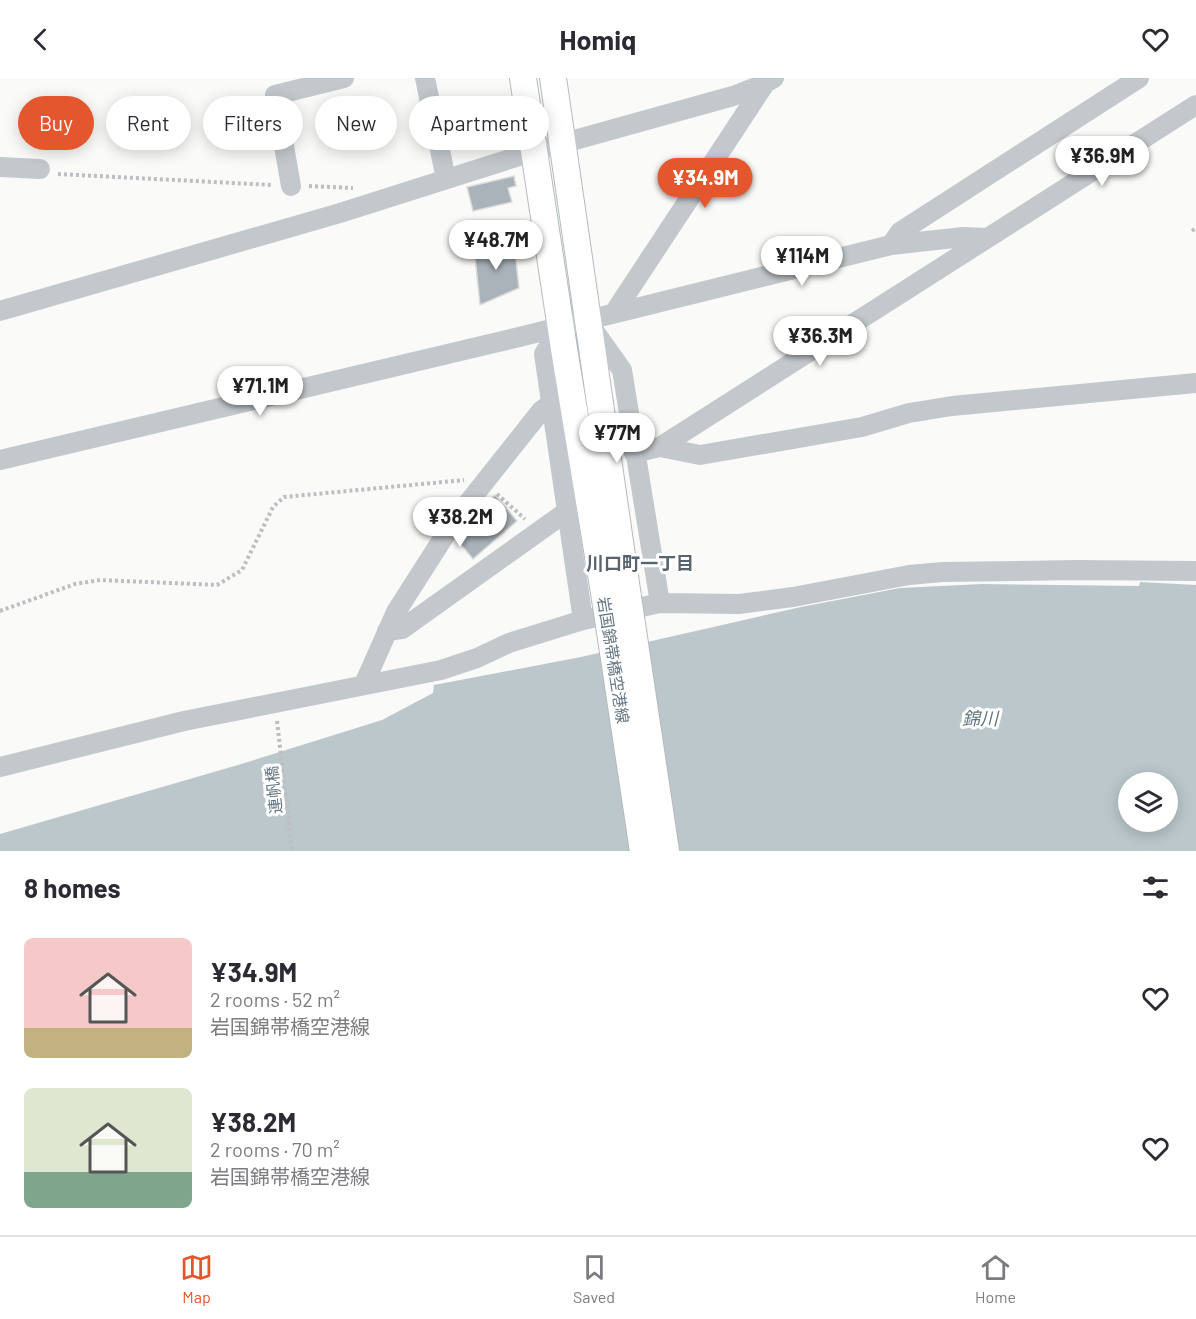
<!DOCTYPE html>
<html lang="en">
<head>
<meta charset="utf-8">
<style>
  :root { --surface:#fff; --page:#f7f7f7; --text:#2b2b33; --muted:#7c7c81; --line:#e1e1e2; --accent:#e4572e }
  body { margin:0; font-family:Barlow,"Noto Sans JP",sans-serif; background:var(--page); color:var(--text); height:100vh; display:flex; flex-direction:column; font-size:22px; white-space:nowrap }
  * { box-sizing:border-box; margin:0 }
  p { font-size:20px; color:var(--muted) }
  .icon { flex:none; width:33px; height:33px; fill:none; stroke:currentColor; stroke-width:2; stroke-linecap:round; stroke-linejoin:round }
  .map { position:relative; height:773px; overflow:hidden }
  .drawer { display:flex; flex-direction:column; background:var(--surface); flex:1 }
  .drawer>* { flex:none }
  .guide { position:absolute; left:18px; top:18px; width:600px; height:54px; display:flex; gap:12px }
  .buttons { position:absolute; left:1118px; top:694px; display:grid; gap:12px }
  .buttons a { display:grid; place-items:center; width:60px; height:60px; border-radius:50%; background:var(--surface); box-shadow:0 3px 15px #0003; font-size:30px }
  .price { position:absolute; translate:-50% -51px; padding:0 14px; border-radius:21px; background:#fff; color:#222; font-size:20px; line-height:39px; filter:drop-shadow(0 2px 3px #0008) }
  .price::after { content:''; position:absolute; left:50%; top:36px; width:18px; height:14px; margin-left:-9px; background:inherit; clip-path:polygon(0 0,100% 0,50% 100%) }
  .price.selected { background:var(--accent); color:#fff }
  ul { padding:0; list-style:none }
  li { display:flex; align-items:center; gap:18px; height:150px; padding:0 24px }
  li span { display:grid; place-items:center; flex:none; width:168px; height:120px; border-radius:9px; color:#555 }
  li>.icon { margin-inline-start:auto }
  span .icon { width:72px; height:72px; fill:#fffc; stroke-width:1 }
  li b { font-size:26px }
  h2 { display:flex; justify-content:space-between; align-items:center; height:72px; padding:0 24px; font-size:26px }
  .tag { padding:0 21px; border-radius:27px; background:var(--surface); box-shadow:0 3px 15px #0003; font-size:21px; line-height:54px }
  .tag.selected { background:var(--accent); color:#fff }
  header { display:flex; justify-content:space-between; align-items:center; height:78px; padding:0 24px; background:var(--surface); font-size:27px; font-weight:700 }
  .menu { display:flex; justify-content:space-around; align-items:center; height:84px; border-top:2px solid var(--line); background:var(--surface); font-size:16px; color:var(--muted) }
  .menu a { display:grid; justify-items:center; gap:3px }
  .menu .selected { color:var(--accent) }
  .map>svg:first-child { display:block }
  .water { fill:#bbc7cb; fill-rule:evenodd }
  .building { fill:#aab3b9; stroke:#dcdcda; stroke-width:1.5 }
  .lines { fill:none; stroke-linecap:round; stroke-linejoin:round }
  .major-casing { stroke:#b5babe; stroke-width:28 }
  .path { stroke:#bbbfc2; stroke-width:4; stroke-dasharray:3 3; stroke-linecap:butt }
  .minor { stroke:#c3c8cc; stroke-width:20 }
  .major { stroke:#fff; stroke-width:26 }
  .major-bridge-casing { stroke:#b5babe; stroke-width:28; stroke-linecap:butt }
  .major-bridge { stroke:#fff; stroke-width:26 }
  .labels { text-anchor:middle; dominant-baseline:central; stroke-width:6; stroke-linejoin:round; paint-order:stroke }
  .street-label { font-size:16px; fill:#657683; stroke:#fff }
  .neighbourhood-label { font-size:18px; font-weight:bold; fill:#57646e; stroke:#fff }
  .water-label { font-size:18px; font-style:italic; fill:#60757c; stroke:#fff }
</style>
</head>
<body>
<header><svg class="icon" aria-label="back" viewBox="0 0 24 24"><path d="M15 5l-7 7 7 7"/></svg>Homiq<svg class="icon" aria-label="heart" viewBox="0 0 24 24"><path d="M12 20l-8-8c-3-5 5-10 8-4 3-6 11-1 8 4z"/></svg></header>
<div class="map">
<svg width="1196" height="773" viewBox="0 0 1196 773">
  <rect width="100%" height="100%" fill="#fafaf8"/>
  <path class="water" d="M1140,504L1196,507V773H0V756L238,687L382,642L433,615L434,607L581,579L801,529L900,510L982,506L1139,508ZM1128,705H1167V744H1128Z"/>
  <path class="building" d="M502,26L505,49L455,56L452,34Z
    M514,98L516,108L508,110L512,124L473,133L467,109Z
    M514,165L519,210L480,227L474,169Z
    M495,417L517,443L473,481L451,455Z"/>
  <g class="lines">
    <g class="major-casing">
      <path id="major" d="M523,0L564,271L605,521
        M553,0L628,519"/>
    </g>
    <path class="path" d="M58,96L272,107
      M309,108L353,110
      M1192,153L1196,150
      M497,416L525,441
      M0,533L75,506L100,502L217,507L242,492L273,429L284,419L464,402
      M277,643L292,773"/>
    <path class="minor" d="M425,0L446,101
      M0,89L40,91
      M291,108L275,17L344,0
      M891,167L900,154L1139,0
      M0,233L340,135L535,73L733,18L764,6L774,0
      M614,235L766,4
      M590,247L622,292L660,525
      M560,249L544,276L583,542
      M660,369L700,377L862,349L909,335L952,328L1196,305
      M634,375L660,369L1196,27
      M0,382L511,261L891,167L963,159L987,160
      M387,553L402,551L566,434
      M364,606L396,534L456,440L541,333L550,326
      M0,689L184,643L441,592L477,580L509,565L583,542L660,525L739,526L793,519L909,497L943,494L1077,492L1196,493"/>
    <use href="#major" class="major"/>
    <g class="major-bridge-casing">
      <path id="major-bridge" d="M628,519L666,773
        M605,521L643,773"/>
    </g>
    <use href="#major-bridge" class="major-bridge"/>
  </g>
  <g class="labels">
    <g class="street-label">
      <text transform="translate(614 582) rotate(81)">岩国錦帯橋空港線</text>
      <text transform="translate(273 712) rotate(-96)">連帆橋</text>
    </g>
    <g class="neighbourhood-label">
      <text x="640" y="485">川口町一丁目</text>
    </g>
    <g class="water-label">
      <text x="980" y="640">錦川</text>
    </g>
  </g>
</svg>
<div class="buttons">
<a><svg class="icon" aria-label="layers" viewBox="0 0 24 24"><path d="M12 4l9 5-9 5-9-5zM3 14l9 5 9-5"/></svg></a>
</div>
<b class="price" style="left:1102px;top:109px">¥36.9M</b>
<b class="price selected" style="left:705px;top:131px">¥34.9M</b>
<b class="price" style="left:496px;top:193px">¥48.7M</b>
<b class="price" style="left:802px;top:209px">¥114M</b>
<b class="price" style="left:820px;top:289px">¥36.3M</b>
<b class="price" style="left:260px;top:339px">¥71.1M</b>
<b class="price" style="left:617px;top:386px">¥77M</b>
<b class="price" style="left:460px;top:470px">¥38.2M</b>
<div class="guide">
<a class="tag selected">Buy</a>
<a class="tag">Rent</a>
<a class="tag">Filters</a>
<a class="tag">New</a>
<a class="tag">Apartment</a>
</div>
</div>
<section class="drawer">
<h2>8 homes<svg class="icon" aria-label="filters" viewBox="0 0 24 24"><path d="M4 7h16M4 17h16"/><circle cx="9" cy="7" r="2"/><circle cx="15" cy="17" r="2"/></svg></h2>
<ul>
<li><span style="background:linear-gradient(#f6c9c9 75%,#c2b280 0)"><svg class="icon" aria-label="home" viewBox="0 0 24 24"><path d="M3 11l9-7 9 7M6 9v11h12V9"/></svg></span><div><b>¥34.9M</b><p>2 rooms · 52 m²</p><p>岩国錦帯橋空港線</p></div><svg class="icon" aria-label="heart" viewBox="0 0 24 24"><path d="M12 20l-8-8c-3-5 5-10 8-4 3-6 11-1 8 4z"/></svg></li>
<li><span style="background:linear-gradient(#dfe7d0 70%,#7fa58c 0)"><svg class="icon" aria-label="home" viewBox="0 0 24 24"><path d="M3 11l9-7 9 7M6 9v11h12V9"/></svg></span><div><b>¥38.2M</b><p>2 rooms · 70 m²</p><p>岩国錦帯橋空港線</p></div><svg class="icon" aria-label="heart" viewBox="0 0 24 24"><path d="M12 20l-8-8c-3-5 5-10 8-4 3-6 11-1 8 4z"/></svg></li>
</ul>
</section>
<nav class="menu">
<a class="selected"><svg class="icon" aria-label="map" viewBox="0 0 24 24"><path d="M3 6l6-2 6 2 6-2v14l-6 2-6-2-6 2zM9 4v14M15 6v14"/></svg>Map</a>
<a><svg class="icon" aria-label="saved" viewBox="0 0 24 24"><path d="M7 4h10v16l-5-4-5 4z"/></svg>Saved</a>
<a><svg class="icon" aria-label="home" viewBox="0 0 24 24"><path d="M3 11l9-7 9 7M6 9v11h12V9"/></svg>Home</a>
</nav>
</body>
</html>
